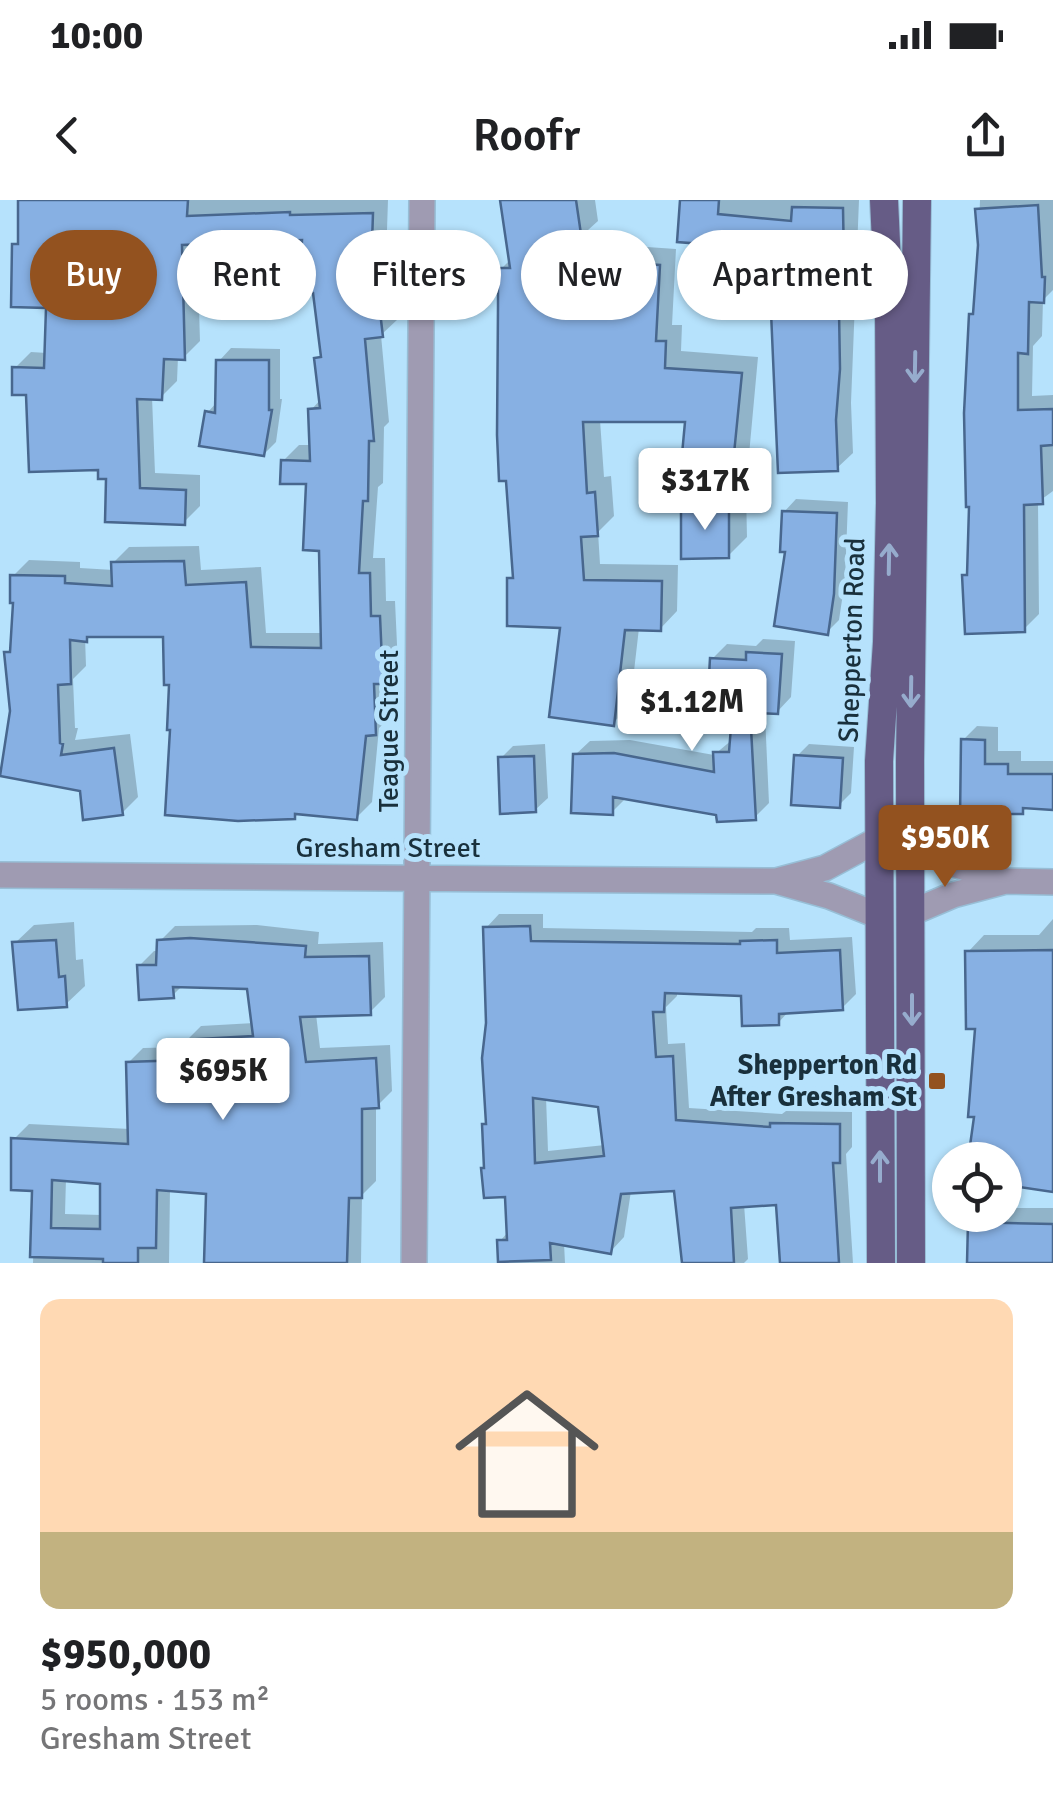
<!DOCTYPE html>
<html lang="en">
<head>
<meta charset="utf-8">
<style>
  :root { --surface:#fff; --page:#f6f6f6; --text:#202124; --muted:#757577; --line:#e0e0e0; --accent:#93521f }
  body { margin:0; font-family:Signika,sans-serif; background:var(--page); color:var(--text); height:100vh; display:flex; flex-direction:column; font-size:38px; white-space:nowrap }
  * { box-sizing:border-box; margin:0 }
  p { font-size:32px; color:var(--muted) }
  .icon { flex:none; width:55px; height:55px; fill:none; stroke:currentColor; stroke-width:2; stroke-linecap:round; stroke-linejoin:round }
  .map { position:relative; height:1063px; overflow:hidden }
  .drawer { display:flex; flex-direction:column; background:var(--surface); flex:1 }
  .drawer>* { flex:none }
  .banner { position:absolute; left:30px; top:30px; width:995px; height:90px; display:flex; gap:20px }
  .tools { position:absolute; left:932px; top:942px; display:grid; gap:20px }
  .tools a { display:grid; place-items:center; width:90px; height:90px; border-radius:50%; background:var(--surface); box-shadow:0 2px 8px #0004; font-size:50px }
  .price { position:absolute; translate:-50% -85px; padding:0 22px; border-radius:10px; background:#fff; color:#222; font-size:32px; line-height:65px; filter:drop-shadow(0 2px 5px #0008) }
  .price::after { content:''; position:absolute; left:50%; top:60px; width:30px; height:22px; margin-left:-15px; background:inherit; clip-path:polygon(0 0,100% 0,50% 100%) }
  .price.on { background:var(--accent); color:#fff }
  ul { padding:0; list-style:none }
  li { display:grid; align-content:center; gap:20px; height:530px; padding:0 40px }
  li+li { border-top:2px solid var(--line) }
  li span { display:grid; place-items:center; height:310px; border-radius:20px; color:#555 }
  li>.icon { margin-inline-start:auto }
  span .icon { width:180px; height:180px; fill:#fffc; stroke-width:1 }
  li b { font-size:42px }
  .chip { padding:0 35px; border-radius:45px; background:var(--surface); box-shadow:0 2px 8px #0004; font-size:35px; line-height:90px }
  .chip.on { background:var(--accent); color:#fff }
  .status { display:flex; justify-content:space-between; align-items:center; height:70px; padding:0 50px; background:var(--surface); direction:ltr }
  .status svg { height:28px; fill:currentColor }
  header { display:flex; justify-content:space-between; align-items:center; height:130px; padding:0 40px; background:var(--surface); font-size:45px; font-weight:600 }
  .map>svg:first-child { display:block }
  .shadow { fill:#0003; fill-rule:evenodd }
  .building { fill:#87b0e3; stroke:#48678e; stroke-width:2.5; fill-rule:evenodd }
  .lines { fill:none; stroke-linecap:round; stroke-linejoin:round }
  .minor-casing { stroke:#97bed6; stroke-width:28 }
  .trunk-casing { stroke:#97bed6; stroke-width:30 }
  .minor { stroke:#9f9bb2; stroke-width:25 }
  .trunk { stroke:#665c86; stroke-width:28 }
  .oneway { stroke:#96accd }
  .poi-dot { fill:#93521f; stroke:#b6e2fc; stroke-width:4 }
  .labels { text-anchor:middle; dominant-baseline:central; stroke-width:10; stroke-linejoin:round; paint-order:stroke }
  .street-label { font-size:28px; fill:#19303c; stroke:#b6e2fc }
  .poi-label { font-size:28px; font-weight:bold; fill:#19303c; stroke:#b6e2fc; text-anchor:end }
</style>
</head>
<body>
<div class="status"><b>10:00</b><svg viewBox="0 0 49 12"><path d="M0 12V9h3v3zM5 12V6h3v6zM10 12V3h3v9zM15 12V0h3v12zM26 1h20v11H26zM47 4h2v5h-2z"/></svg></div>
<header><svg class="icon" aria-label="back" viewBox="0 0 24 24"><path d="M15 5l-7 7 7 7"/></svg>Roofr<svg class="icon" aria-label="share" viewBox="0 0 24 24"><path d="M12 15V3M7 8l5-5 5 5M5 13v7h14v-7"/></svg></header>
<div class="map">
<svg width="1053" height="1063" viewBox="0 0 1053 1063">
  <rect width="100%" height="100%" fill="#b6e2fc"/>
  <path class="shadow" d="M22,0H388L385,90L394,89L398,119L381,135L389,222L384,227L383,283L378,287L373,358H385L386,401H395L398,466L389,474L391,517L379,528L372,602L356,618L299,612L294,617L172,483L166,434L85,437L86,466L73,479L75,528H78L75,540L130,534L138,597L122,613L82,589L13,511L7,453L13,447L16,401L13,376L29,360L80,362V368L114,370L113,363L129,347L199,346L201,370L261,367L266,433H323L321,349L309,282L283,261L299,245H312L311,210L321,199L317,159L323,152L304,37L197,42L200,141L184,157H178L177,181L161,197H152L155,273L200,275V306L184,322L108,276L28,193L15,168L31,152L47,153L49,106L15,45L21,39Z
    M503,0H595L598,21L578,39L577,64L630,66L647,47L676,49L672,125H682L681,151L758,157L749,255L731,272L688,219L600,220L604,277L611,276L614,316L598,332L600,364L678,365L677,411L660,429L639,428L630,506L613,523L562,425L510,379L515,374L501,69L511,59Z
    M683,0H859L851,203L853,253L837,268L774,113L779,107L784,48Z
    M980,0H1053V90L1043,100L1042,136L1033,146L1032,196L1053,195V291L1038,302L1039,414L1024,429L964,376L970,371L971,115L976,110Z
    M231,148L280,149V199H282L276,242L264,254L207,213L218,201L219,161Z
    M702,289L746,291L747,337L728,356L683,307Z
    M796,299L848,302L845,380L839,420L827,432L788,349L784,312Z
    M763,439L795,441L791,497L777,512L769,511L765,515L769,603L755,617L627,597L612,612L575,555L590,541L630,540L714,555L733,539L735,512L712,459L727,444L756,446Z
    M977,526L998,527V551H1021V561H1053V607L1028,606L1022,611H1004L998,617L963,540Z
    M545,544L548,598L535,610L501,558L513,546Z
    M809,544L854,547L851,593L839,605L797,556Z
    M499,714H543V728L752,732L756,728H789L790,740L852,737L856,794L842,808L790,810L778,823L743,793L677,791V796L666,807L668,844L685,843L689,908L782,914L786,911L852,912V947L846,954L853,1063H782L779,1002L744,1004L748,1059L744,1063H684L677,988L631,991L624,1037L611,1051L564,1043L565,1063H501L500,1041L509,1031L507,994L487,966L485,925L488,921L486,728ZM546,897L600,905L605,945L548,951Z
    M1053,719V989L1005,983V960H970L976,915L977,826L968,752L984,735H1039Z
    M74,722L76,760L83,759L85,786L66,804L15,743L34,725Z
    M257,725L319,732L318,744L383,742L385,797L370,812L316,814L320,848L390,845L392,891L376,907V981L362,995L361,1063H207L209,991L170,989L169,1063H33L35,988L14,939L29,924L130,929L128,863L143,848L186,847V841L201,826L254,823L249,786L183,785L173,795L139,766L154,751H159L160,741L175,726ZM66,979L102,982V1015L65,1014Z
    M1005,1008H1053V1063H969L970,1023L978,1015H1005Z"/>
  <path class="building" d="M18,0H188L187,16L290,12V15L373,13L370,104L379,103L383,137L365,139L374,241H369L368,301H363L359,373H370L371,416H380L383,484H374L376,535L366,536L357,620L295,614V619L238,621L165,615L170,530H167L169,485H164L163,437H87V442L70,440L71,484L58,485L60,543L63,544L61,555L114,548L123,615L83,620L80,591L0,576L10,511L4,452H10L13,403H10V375L65,376V383L112,386L111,362L184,361L186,385L246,382L251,447L321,448L319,351L303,350L306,284H280L281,260L310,261L308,209L320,208L314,158L321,157L313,93L300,88L302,40L182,45L185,160L164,159L162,200L137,199L140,288L186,290L185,325L105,322L106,279H98V270L29,272L26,195H12V167L44,168L46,108L11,107L12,44H18Z
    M500,0H576L582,41L562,44L561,80L627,83L628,63L660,65L656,141H666L665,168L742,173L732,274L680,276L685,222H583L587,293L595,292L598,336L581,337L584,380L662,381L661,431L625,430L614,526L549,517L560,428L507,426V378H513L506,281H499L497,235L498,106V68H510Z
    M680,0H719L718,14L791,21L792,7L843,8L844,63L839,111L840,169L836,220L838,271L778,273L771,112H776L782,50L677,42Z
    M1038,5L1042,77H1045L1044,103L1029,102L1028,154L1018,153V210L1053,209V245L1041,246L1043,304L1024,305L1025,432L965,434L962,375H967L969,307H966L964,213L969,114H973L978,45L975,9Z
    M216,160H269V210H272L264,256L199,246L205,211L215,213Z
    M681,306L729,308V358L681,359Z
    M782,311L837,313L834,394L828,435L774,426L785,352H780Z
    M746,452L782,454L778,514L756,513L755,528H751L756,620L717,622L716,615L613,597V615L571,613L573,554L614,553L714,572L713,552H729L732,514L707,512L710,458L746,460Z
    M961,539L985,540V564H1008V574H1053V610L1023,608V614H1000L999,620L960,619Z
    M794,555L843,558L840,608L791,605Z
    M534,556L536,612L500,614L498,557Z
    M530,726L531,741L740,744V741L777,740V753L840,750L843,810L779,814V825L742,826L741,796L665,793L664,812H653L656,857L673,856L676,920L770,927V923L840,924V963H833L839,1063H780L776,1005L731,1008L734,1063H682L674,991L621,994L611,1054L550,1043L551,1060L498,1062L497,1040H507L505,997L484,998L481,968H484L482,924H486L482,858L486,823L483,727ZM533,898L598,907L604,956L535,963Z
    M190,738L306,746L305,757L369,756L371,815L300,817L306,862L376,858L379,908L362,909V998H349L347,1063H204L206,994L157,990L156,1048H138V1063H103V1059L30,1057L32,991L11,990V938L128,944L126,862L185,860L183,840L253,836L247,789L173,787L174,798L139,800L137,765H156L157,740ZM52,980L100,984V1029L51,1028Z
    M56,740L59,777L65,776L67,807L18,810L12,742Z
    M1053,750V992L1005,985V960H968L974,917H968L975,829H966L965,751Z
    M968,1022L1053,1024V1063H967Z"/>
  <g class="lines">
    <g class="minor-casing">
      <path id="minor" d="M912,639L954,664L1006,681
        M0,675L776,681L825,668L879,639
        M776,681L829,696L879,716
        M913,712L953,695L1006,681L1053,682
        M414,1063L422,0"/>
    </g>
    <g class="trunk-casing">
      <path id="trunk" d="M881,1063L879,561L887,442L890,303L889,105L884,0
        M911,1063L910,562L917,0"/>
    </g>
    <use href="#minor" class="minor"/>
    <use href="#trunk" class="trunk"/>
  </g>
  <defs><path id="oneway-shaft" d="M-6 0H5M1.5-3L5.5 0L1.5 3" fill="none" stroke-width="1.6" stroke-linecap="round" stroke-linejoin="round" transform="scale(2.5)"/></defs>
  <g class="oneway">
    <use href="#oneway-shaft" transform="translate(915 167) rotate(91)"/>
    <use href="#oneway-shaft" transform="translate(889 359) rotate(-89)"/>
    <use href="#oneway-shaft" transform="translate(911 492) rotate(91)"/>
    <use href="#oneway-shaft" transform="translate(912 810) rotate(90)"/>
    <use href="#oneway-shaft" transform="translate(880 966) rotate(-90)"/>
  </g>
  <rect class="poi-dot" x="927" y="871" width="20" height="20" rx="5"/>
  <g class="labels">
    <g class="street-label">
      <text transform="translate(852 440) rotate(-88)">Shepperton Road</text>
      <text transform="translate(389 531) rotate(-90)">Teague Street</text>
      <text x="388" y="648">Gresham Street</text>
    </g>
    <g class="poi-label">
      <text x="917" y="865">Shepperton Rd<tspan x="917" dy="32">After Gresham St</tspan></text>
    </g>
  </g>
</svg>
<div class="tools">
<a><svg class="icon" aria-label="locate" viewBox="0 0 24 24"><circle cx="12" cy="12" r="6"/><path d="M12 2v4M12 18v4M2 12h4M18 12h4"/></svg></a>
</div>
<b class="price" style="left:705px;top:333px">$317K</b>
<b class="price" style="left:692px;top:554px">$1.12M</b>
<b class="price on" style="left:945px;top:690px">$950K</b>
<b class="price" style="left:223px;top:923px">$695K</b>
<div class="banner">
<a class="chip on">Buy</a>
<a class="chip">Rent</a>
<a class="chip">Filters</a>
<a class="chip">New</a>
<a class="chip">Apartment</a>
</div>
</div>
<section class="drawer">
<ul>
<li><span style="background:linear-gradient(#ffd9b3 75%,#c2b280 0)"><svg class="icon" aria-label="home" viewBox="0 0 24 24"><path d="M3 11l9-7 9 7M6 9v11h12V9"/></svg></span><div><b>$950,000</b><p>5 rooms · 153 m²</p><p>Gresham Street</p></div></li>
</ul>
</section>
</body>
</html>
